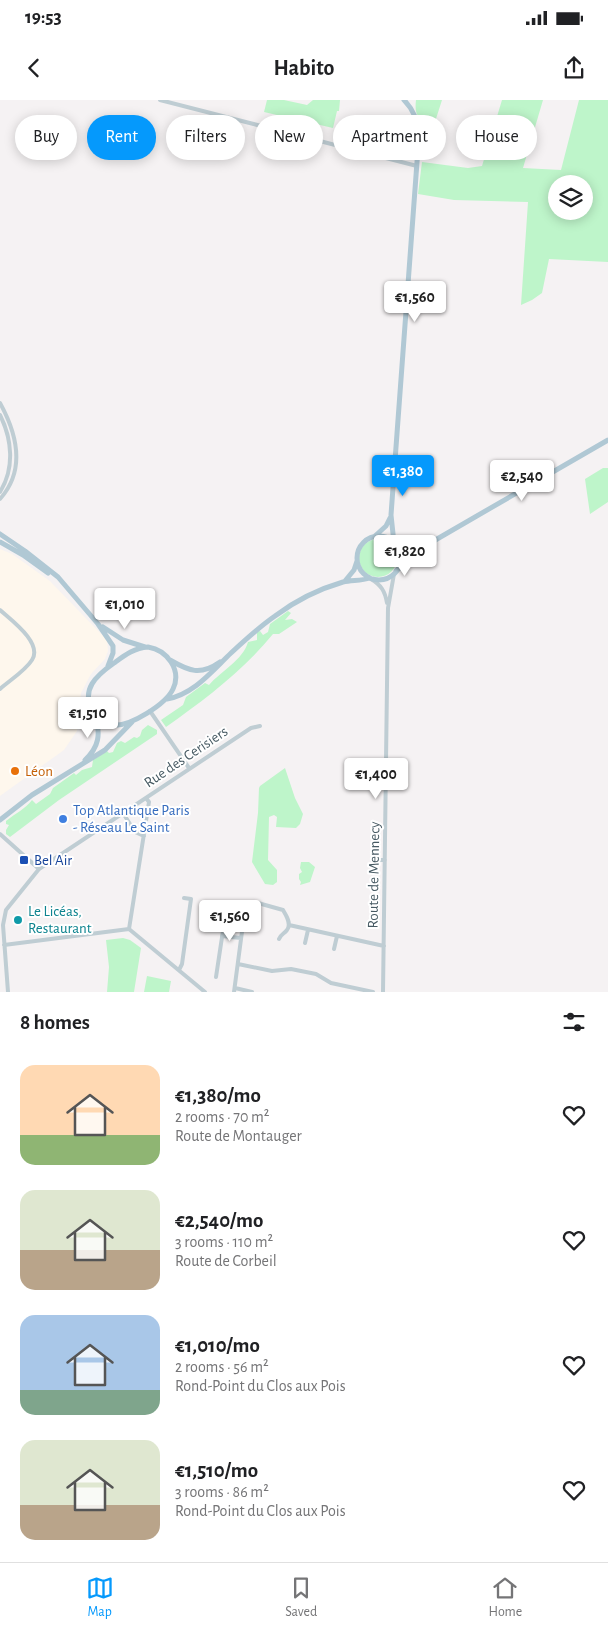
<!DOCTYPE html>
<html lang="en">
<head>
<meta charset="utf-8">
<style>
  :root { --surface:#fff; --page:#f6f6f6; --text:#202124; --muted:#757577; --line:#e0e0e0; --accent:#0599fc }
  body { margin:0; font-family:"Alegreya Sans",sans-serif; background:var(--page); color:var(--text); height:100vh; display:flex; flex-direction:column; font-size:19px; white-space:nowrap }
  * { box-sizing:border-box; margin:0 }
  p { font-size:16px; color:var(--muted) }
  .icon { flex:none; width:28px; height:28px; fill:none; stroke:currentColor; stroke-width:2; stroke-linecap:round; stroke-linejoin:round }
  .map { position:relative; height:892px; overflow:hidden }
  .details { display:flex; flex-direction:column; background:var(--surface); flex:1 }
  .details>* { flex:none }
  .top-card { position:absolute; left:15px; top:15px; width:579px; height:45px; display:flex; gap:10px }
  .buttons { position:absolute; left:548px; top:75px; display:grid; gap:10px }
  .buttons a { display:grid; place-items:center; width:45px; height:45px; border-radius:50%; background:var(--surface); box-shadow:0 2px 12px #0003; font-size:25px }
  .price { position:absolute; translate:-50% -42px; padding:0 11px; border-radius:5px; background:#fff; color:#222; font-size:16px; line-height:32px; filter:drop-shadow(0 1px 2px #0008) }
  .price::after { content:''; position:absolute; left:50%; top:30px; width:15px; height:11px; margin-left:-8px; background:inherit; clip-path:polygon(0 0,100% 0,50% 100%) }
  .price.current { background:var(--accent); color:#fff }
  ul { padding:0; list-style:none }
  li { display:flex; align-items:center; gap:15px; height:125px; padding:0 20px }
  li span { display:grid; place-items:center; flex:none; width:140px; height:100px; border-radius:15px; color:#555 }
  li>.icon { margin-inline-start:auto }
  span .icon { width:60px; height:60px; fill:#fffc; stroke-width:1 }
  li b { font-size:21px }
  h2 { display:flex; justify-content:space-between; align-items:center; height:60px; padding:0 20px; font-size:21px }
  .tag { padding:0 18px; border-radius:22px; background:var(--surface); box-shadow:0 2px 12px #0003; font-size:18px; line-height:45px }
  .tag.current { background:var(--accent); color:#fff }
  .status { display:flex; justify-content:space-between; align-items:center; height:35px; padding:0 25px; background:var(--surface); direction:ltr }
  .status svg { height:14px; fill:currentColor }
  header { display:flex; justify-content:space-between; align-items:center; height:65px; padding:0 20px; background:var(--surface); font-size:22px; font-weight:700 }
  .menu { display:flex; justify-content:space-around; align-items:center; height:70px; border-top:1px solid var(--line); background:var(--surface); font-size:14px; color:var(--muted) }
  .menu a { display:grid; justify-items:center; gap:2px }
  .menu .current { color:var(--accent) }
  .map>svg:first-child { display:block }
  .commercial { fill:#fef7ed }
  .green { fill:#bef5ca; fill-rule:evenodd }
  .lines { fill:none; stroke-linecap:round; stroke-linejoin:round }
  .minor { stroke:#bfcdd3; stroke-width:4 }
  .major { stroke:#b0c8d4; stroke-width:5 }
  .food-dot { fill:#e8710a; stroke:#fff; stroke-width:2 }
  .shop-dot { fill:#3f7fe0; stroke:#fff; stroke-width:2 }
  .transit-dot { fill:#1a4fb4; stroke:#fff; stroke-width:2 }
  .culture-dot { fill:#0f9aa8; stroke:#fff; stroke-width:2 }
  .labels { text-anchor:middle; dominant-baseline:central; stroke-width:4; stroke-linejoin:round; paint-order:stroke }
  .street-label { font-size:15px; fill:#475a63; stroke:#fff }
  .food-label { font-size:15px; fill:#c56008; stroke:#fff; text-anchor:start }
  .shop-label { font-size:15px; fill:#366cbe; stroke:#fff; text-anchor:start }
  .transit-label { font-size:15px; fill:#164399; stroke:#fff; text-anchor:start }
  .culture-label { font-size:15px; fill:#0d838f; stroke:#fff; text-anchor:start }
</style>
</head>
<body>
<div class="status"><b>19:53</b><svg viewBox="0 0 49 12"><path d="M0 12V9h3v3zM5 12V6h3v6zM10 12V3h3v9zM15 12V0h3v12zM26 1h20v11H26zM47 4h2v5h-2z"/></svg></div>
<header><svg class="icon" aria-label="back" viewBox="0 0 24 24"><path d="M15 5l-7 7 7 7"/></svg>Habito<svg class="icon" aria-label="share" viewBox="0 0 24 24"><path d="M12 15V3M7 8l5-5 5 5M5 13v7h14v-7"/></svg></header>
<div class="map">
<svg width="608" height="892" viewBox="0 0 608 892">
  <rect width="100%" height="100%" fill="#f5f2f3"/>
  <path class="commercial" d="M0,449L12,454L50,481L107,540L108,551L105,559L91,574L81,593L77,631L64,650L0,696Z"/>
  <path class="green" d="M267,0H284L307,5L313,0H340L339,11H337L333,28L264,12Z
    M416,0H442L434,25C419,20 414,17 416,0Z
    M502,0H543L523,68L561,70L579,0H608V162L549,159L542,193L532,200L521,205L528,102L454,100L418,94L422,62L468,68L482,66ZM556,84H584V111H556Z
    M603,368H608V402L590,414L585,379Z
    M359 458a19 19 0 1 1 38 0a19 19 0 1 1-38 0Z
    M288,511L291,513L285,520L292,519L297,522L279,534H273C243,571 204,600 166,627L161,620L183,605L186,597L205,583L209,585C221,571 243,560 248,542L257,540V532L260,531L263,535L268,532L270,524Z
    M148,625L157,630V634L59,700L10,737L6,734V730L9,725L6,724V721C16,713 25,709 32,700L36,704L50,694L53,688L74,673L76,675L82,670L92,667L93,660L107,651L109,653L113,652L117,643L121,641L125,643L134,637L137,638L140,636L142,630Z
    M285,668L295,698L303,714L300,724L296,728L276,727L277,717L274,715L269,717L268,760L277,770V782L273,785L265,784L252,762L258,713L259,688L260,686Z
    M301,762H309L315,767L310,782L300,785L301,782L299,779V774L302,772L300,768Z
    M123,838L130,840L141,848L134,892H107L109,867L106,840Z
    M147,876L171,881L169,892H144Z"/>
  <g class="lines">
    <path class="minor" d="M160,0L417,66
      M343,29L376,41L410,46
      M373,55L376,41
      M0,303C17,334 26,370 0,399
      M0,315C12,339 15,368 0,392
      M371,479C381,485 385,491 387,503
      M0,510C11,520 43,543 32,560C25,571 10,580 0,589
      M150,611L189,668
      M123,713L135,732L144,736
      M0,734L39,769
      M372,760H385
      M289,825L384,846
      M129,829L149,702L146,698
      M129,829L205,892
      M222,836L241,838
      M305,843L308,830
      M4,845L129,829
      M334,849L337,836
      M238,864L272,871L291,869L316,874L331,883L373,892
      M179,870L182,864L191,799L184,798
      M216,877L227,804
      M235,888L252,892
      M8,892L3,825L6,810L39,769L251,628L260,626
      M234,892L245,809L249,803H258L283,810C286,815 292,824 287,830C284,834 281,834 279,839
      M383,892L388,508L394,474"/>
    <path class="major" d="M0,434L25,451L58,477L98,524L113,546V553L108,566
      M375,436L386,426L390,418
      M357 458a22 22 0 1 1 44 0a22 22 0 1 1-44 0Z
      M0,442L23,455L48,473
      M394,443L391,415L419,35C418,21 414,10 404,0
      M397,447L411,450L420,448
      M396,471L425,446L608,340
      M345,481L354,470L357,461
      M103,527L123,540L145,547
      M148,547C167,550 182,570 173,589C166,604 130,627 113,625C106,623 99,619 94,613C79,590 97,575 114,563C125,555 134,548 148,547Z
      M170,560C189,571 200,576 220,562
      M167,599C194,594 212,571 231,553C245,540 259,527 275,516C295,501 319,489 343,482C352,480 361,481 370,478
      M85,660C99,647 101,634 95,616
      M0,720L32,695L105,650L132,622"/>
  </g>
  <circle class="food-dot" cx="15" cy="671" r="5"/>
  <circle class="shop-dot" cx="63" cy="719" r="5"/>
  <rect class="transit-dot" x="19" y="755" width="10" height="10" rx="2.5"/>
  <circle class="culture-dot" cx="18" cy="820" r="5"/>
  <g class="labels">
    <g class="street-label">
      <text transform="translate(186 657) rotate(-34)">Rue des Cerisiers</text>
      <text transform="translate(374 775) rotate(-89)">Route de Mennecy</text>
    </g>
    <g class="food-label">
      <text x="25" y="671">Léon</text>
    </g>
    <g class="shop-label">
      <text x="73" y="710">Top Atlantique Paris<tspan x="73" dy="17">- Réseau Le Saint</tspan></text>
    </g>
    <g class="transit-label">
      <text x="34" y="760">Bel Air</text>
    </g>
    <g class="culture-label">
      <text x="28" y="811">Le Licéas,<tspan x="28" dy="17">Restaurant</tspan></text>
    </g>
  </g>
</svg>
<div class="buttons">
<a><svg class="icon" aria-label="layers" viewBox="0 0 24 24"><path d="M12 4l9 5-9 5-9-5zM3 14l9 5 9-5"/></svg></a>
</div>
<b class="price" style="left:415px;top:223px">€1,560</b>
<b class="price current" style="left:403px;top:397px">€1,380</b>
<b class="price" style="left:522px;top:402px">€2,540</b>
<b class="price" style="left:405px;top:477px">€1,820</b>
<b class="price" style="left:125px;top:530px">€1,010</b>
<b class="price" style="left:88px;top:639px">€1,510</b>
<b class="price" style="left:376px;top:700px">€1,400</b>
<b class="price" style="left:230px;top:842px">€1,560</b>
<div class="top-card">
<a class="tag">Buy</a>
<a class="tag current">Rent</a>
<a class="tag">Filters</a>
<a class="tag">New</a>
<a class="tag">Apartment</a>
<a class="tag">House</a>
</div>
</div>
<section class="details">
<h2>8 homes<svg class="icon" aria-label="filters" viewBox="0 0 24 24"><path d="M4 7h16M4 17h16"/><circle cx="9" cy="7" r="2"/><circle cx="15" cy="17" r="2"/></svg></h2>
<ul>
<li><span style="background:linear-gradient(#ffd9b3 70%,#8fb573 0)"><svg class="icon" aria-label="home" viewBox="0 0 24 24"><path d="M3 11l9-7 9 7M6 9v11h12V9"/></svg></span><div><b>€1,380/mo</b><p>2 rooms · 70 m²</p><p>Route de Montauger</p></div><svg class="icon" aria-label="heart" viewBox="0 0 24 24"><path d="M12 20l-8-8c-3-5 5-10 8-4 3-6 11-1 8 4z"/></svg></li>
<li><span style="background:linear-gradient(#dfe7d0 60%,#b9a48a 0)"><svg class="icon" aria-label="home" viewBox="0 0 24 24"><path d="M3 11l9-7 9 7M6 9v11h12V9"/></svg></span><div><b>€2,540/mo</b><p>3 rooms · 110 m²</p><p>Route de Corbeil</p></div><svg class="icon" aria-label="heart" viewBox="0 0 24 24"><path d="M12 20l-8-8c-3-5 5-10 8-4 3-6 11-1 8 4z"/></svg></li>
<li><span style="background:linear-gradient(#a9c7e8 75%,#7fa58c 0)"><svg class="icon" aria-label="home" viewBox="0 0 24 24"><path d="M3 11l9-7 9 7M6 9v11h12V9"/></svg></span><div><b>€1,010/mo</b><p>2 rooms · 56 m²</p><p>Rond-Point du Clos aux Pois</p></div><svg class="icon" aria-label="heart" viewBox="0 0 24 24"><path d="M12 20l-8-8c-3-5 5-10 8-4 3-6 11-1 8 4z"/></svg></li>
<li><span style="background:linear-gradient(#dfe7d0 65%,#b9a48a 0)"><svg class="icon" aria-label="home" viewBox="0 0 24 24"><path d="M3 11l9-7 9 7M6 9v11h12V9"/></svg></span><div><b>€1,510/mo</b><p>3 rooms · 86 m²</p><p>Rond-Point du Clos aux Pois</p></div><svg class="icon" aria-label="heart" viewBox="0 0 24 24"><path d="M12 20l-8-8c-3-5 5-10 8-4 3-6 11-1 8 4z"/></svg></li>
</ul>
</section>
<nav class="menu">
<a class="current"><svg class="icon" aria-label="map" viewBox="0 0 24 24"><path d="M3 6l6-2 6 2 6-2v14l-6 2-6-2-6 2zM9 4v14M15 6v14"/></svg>Map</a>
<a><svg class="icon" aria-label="saved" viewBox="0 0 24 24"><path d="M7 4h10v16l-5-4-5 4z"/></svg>Saved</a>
<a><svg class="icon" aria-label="home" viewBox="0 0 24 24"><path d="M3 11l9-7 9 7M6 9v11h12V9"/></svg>Home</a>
</nav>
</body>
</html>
